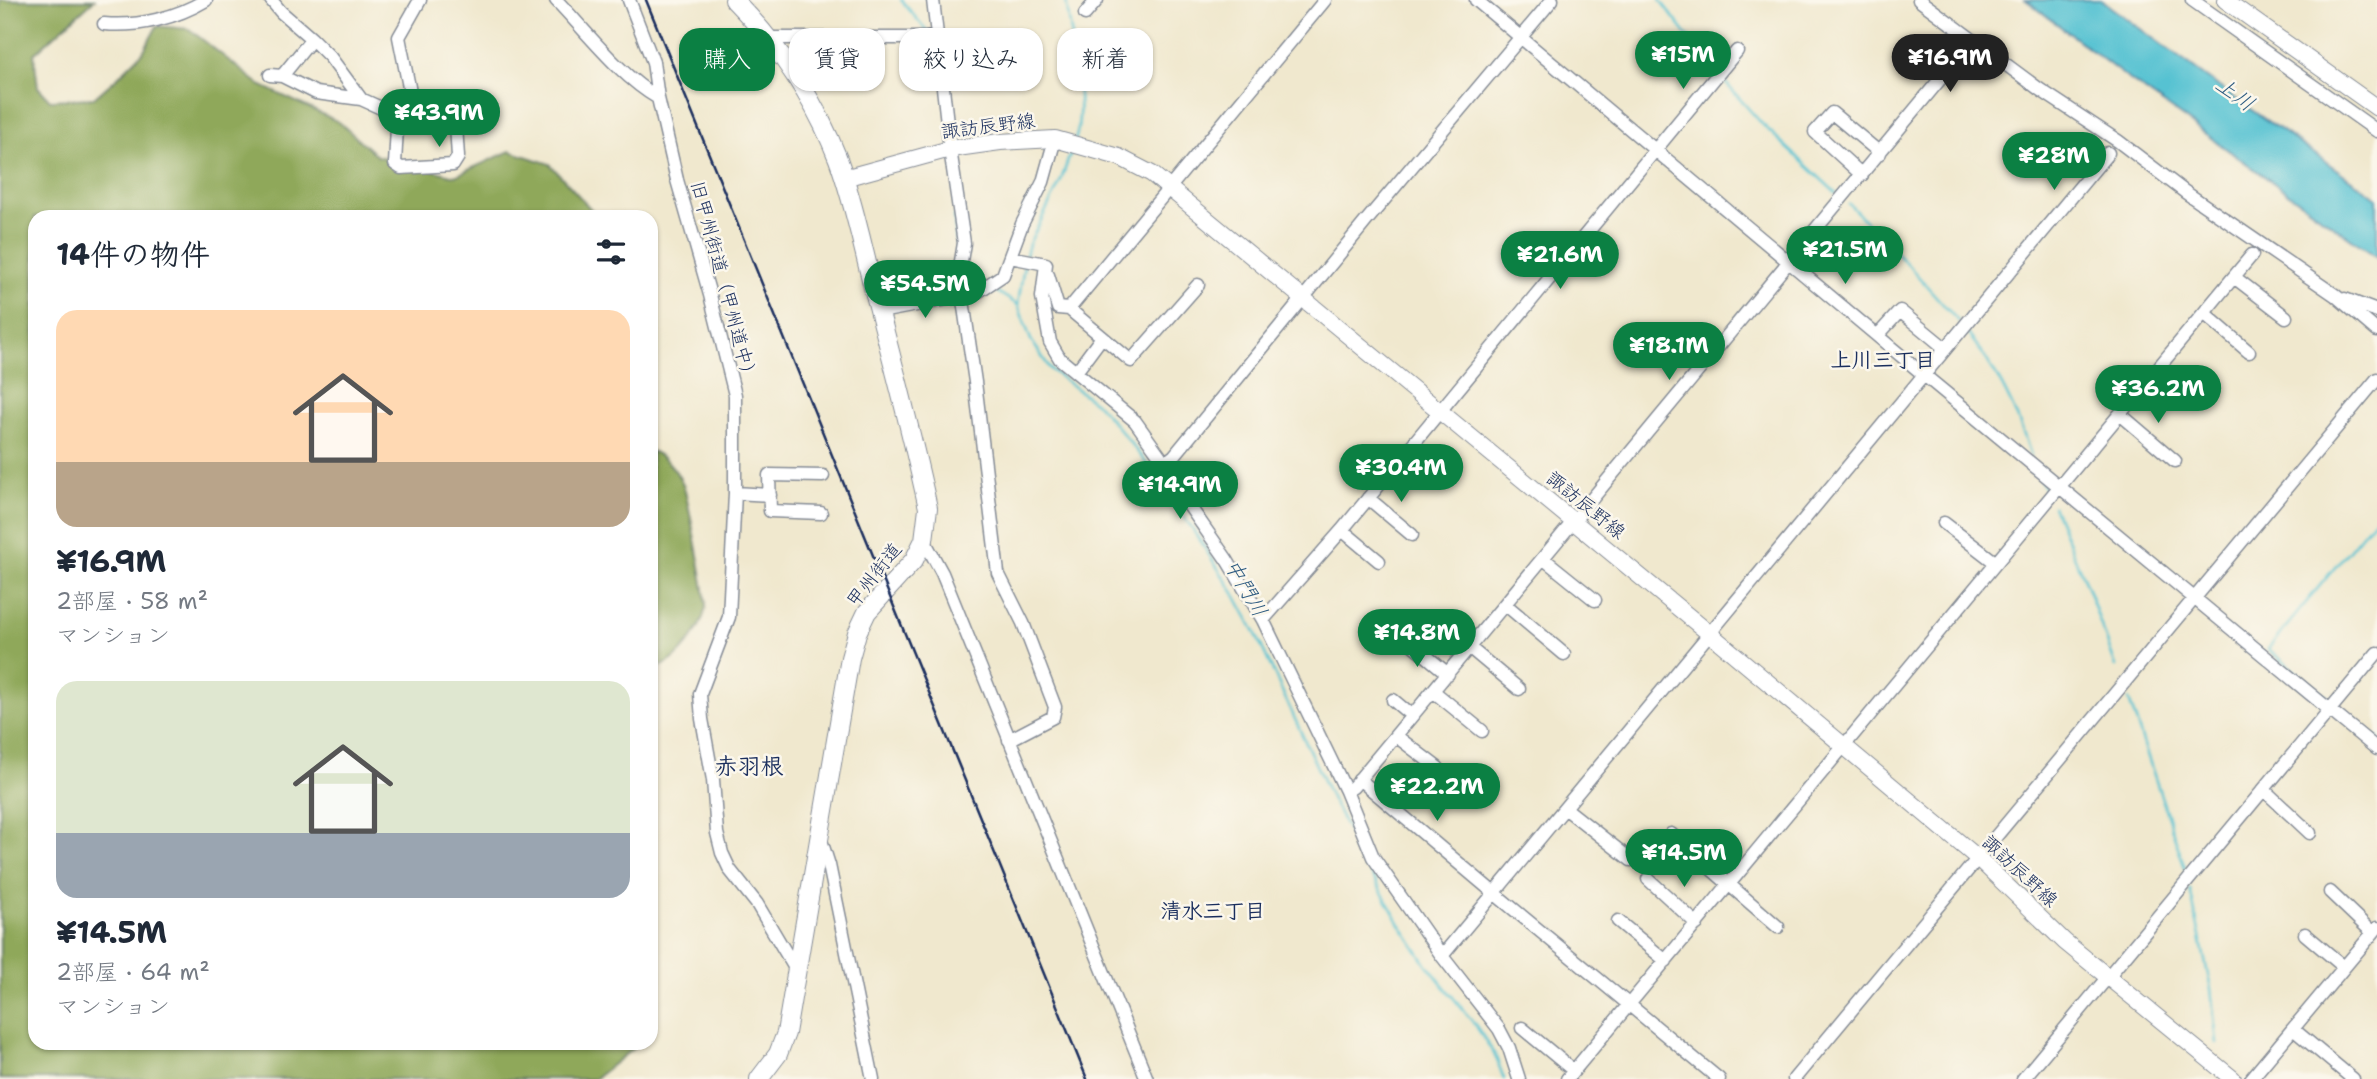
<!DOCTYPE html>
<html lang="ja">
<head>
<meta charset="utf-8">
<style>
  :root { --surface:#fff; --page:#f6f6f7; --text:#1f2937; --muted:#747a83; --accent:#0b8043 }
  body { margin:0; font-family:"Shantell Sans","Klee One",sans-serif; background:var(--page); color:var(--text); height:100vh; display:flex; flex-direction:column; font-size:26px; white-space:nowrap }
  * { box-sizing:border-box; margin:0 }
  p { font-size:23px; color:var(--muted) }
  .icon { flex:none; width:38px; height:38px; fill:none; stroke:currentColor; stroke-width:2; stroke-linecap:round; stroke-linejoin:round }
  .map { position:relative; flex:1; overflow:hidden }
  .sheet { position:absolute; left:28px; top:210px; width:630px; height:840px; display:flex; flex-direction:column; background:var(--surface); border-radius:21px; box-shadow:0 2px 5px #0004 }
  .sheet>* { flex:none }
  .hud { position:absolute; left:679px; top:28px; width:665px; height:63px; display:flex; gap:14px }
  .price { position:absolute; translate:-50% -60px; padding:0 16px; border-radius:24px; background:var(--accent); color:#fff; font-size:23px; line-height:46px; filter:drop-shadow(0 2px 4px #0008) }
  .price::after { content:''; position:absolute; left:50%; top:42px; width:21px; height:16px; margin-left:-10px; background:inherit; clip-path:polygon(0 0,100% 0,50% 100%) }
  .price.on { background:#222; color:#fff }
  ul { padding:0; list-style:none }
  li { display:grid; align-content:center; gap:14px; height:371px; padding:0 28px }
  li span { display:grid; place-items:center; height:217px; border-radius:21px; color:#555 }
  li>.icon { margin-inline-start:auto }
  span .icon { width:126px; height:126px; fill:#fffc; stroke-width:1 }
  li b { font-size:30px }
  h2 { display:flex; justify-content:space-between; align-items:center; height:84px; padding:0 28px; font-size:30px }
  .pill { padding:0 24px; border-radius:21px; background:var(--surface); box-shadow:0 2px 5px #0004; font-size:24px; line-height:63px }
  .pill.on { background:var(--accent); color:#fff }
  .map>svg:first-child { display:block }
  .forest { fill:#8fa85a; stroke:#556c5c; stroke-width:2 }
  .water { fill:#57c2d2; stroke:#397898; stroke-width:2 }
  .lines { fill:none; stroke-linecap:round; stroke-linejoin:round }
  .stream { stroke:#57c2d2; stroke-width:2.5 }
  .minor-casing { stroke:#868c96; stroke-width:15 }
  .major-casing { stroke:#868c96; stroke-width:18 }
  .highway-casing { stroke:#868c96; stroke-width:20 }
  .minor { stroke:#fff; stroke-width:12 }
  .major { stroke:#fff; stroke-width:16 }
  .highway { stroke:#fff; stroke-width:18 }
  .rail { stroke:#1b2f5e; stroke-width:2.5 }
  .labels { text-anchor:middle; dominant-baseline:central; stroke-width:5; stroke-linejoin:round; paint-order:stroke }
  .street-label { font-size:19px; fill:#1b2f5e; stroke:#fbf7ec }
  .water-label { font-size:21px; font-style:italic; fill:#2d5b81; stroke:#fbf7ec }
  .neighbourhood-label { font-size:21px; font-weight:bold; fill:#1b2f5e; stroke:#fbf7ec }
  .quarter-label { font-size:23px; font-weight:bold; fill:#1b2f5e; stroke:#fbf7ec }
</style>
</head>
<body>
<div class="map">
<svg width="2377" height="1079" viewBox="0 0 2377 1079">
  <rect width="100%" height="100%" fill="#fbf7ec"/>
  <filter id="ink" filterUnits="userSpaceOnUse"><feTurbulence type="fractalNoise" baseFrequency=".0143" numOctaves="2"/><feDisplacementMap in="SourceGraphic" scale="14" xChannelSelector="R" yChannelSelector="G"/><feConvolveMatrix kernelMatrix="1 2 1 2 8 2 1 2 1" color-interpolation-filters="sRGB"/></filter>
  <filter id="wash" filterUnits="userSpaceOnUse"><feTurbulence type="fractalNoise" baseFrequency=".00686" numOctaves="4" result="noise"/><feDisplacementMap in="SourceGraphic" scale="28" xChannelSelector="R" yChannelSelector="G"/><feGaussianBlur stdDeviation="1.57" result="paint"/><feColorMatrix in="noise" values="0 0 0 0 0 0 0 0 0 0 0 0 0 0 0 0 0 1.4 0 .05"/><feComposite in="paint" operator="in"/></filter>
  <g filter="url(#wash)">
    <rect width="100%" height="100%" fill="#f0e8ce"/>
    <path class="forest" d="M0,0H94L34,54L38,87L50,100L94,98L119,76L143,52L157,26L189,29L260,85L339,122L377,156L455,176L510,151L550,164L598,217H35V1043H640L594,1079H0Z
      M651,451C666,457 676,469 683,485C687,493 707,601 706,607C701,631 677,666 651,669Z"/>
    <path class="water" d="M2026,0H2101L2233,97L2369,192L2377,198V257L2122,74Z"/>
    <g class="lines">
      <path class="stream" d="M901,0L928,32
        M1066,0C1071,36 1087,107 1075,140
        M1660,0L1713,69
        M1723,80L1763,125L1836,193
        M1849,204L1908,265L1958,321
        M954,216L957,251
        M1026,255L1029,244L1060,183L1072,149
        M1024,265L1018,305L1031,340L1051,370L1098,405L1125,436L1164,486L1234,593L1254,630L1333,802L1372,875L1400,924L1424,961L1476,1026L1495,1055L1504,1079
        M965,266L967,270L983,282
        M991,288L1018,305
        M1968,334C1996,369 2018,413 2031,456
        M2040,479L2047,493
        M2053,506L2088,589L2116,667
        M2328,698L2268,649L2377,516
        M2129,700L2186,871
        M2341,709L2377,739
        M2190,889L2211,989L2217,1043"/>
    </g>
  </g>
  <g filter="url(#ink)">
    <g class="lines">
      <g class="minor-casing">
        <path id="minor" d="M271,0L281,12L312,39L330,57L361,99L381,108L413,107L399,37L420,0
          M556,0C587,32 620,76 658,98
          M629,0L653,62L658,98L677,180L710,295L735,395V493L729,617L700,694L702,719L713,780L717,833L722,853L730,870L757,904L796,970
          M933,0L950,149L964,243L959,273L975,382L998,573L1023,623L1055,707L1053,717L1009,740
          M1476,0L1924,375L2377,749
          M1919,0L2039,89L2118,141L2185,192L2335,295L2377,331
          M2192,0L2377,131
          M1085,14L1097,0
          M104,24C139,27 176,18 206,0
          M768,38H926L938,36
          M270,75L282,76L316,93L361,99
          M282,76L312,39
          M398,109L395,164L401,168L453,165L458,157L455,109L448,105L413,107
          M1862,175L1815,132L1832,113L1880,153
          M1010,257L1046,264L1042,297L1050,342L1060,359L1135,421L1165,463L1174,484L1227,560L1263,620L1346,791L1373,857L1442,956L1499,1029L1509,1048L1519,1079
          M1048,275L1058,308L1069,309L1131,361L1198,285
          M2234,277L2286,317
          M2345,299L2377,311
          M1069,309L1325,0
          M880,312L964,296L979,291L1003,275L1022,224L1043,182L1055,139
          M2204,313L2249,352
          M1878,335L1900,311L1945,348
          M1076,372L1102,337
          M2120,414L2175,461
          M1165,463L1174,456L1367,220L1552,0
          M735,493L770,495
          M1368,498L1412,535
          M821,513L770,511L769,475L823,476
          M1944,523L1996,563
          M1342,530L1379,561
          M924,540L942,573L1147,1079
          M1544,559L1595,600
          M1506,605L1564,654
          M1263,620L1342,530L1737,51
          M1407,640L1448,674
          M1470,648L1519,689
          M1433,691L1482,731
          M1393,700L1412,716
          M1396,736L1438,768
          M1359,779L1494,893L1719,1079
          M2264,790L2310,833
          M1346,791L1353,787L1961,54
          M1565,808L1631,860
          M1671,834L1778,927
          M821,840L829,865L873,1079
          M1648,879L1697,924
          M2330,892L2373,933
          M1618,921L1666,961
          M2305,934L2344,967
          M1442,956L2108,153
          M1522,1028L1574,1071
          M2293,1029L2353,1079
          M1567,1079L2252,255
          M1794,1079L2377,379
          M2023,1079L2377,653
          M2251,1079L2377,928"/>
      </g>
      <g class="major-casing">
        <path id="major" d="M2225,0L2377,108
          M844,178L950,149L1000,142L1055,139L1119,157L1152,174L1710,634L1979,859L2065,942L2233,1079"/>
      </g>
      <g class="highway-casing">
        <path id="highway" d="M734,0C778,45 815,100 838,159C855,205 864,255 877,302C895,370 913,439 928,508L924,540L914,560L867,612L857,633L850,658L786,1033L778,1054L759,1079"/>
      </g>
      <use href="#minor" class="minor"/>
      <use href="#major" class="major"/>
      <use href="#highway" class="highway"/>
      <path class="rail" d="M646,0L1087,1079"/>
    </g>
  </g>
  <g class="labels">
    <g class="street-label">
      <text transform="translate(988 126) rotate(-7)">諏訪辰野線</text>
      <text transform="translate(724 282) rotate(75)">旧甲州街道（甲州道中）</text>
      <text transform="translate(1586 505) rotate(39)">諏訪辰野線</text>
      <text transform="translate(874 575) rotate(-52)">甲州街道</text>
      <text transform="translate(2020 871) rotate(43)">諏訪辰野線</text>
    </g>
    <g class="water-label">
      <text transform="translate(2235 94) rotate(36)">上川</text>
      <text transform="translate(1246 588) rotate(60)">中門川</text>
    </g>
    <g class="neighbourhood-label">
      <text x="1883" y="360">上川三丁目</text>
      <text x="1213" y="911">清水三丁目</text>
    </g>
    <g class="quarter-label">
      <text x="749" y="766">赤羽根</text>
    </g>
  </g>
</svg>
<b class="price" style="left:1683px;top:91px">¥15M</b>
<b class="price on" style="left:1950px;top:94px">¥16.9M</b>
<b class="price" style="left:439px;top:149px">¥43.9M</b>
<b class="price" style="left:2054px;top:192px">¥28M</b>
<b class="price" style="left:1845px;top:286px">¥21.5M</b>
<b class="price" style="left:1560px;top:291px">¥21.6M</b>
<b class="price" style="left:925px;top:320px">¥54.5M</b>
<b class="price" style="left:1669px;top:382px">¥18.1M</b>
<b class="price" style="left:2158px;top:425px">¥36.2M</b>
<b class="price" style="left:1401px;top:504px">¥30.4M</b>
<b class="price" style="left:1180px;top:521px">¥14.9M</b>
<b class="price" style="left:1417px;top:669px">¥14.8M</b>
<b class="price" style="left:1437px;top:823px">¥22.2M</b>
<b class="price" style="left:1684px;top:889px">¥14.5M</b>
<div class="hud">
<a class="pill on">購入</a>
<a class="pill">賃貸</a>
<a class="pill">絞り込み</a>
<a class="pill">新着</a>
</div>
<section class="sheet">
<h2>14件の物件<svg class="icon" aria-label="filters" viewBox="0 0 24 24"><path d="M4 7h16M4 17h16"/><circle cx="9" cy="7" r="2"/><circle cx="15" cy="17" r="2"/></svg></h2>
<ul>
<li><span style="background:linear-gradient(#ffd9b3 70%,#b9a48a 0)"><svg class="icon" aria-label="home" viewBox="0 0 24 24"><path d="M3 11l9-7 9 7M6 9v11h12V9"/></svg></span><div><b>¥16.9M</b><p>2部屋 · 58 m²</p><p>マンション</p></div></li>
<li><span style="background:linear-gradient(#dfe7d0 70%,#9aa5b1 0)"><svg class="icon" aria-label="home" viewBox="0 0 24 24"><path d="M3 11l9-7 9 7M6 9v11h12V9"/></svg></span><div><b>¥14.5M</b><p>2部屋 · 64 m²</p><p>マンション</p></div></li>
</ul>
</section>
</div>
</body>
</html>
